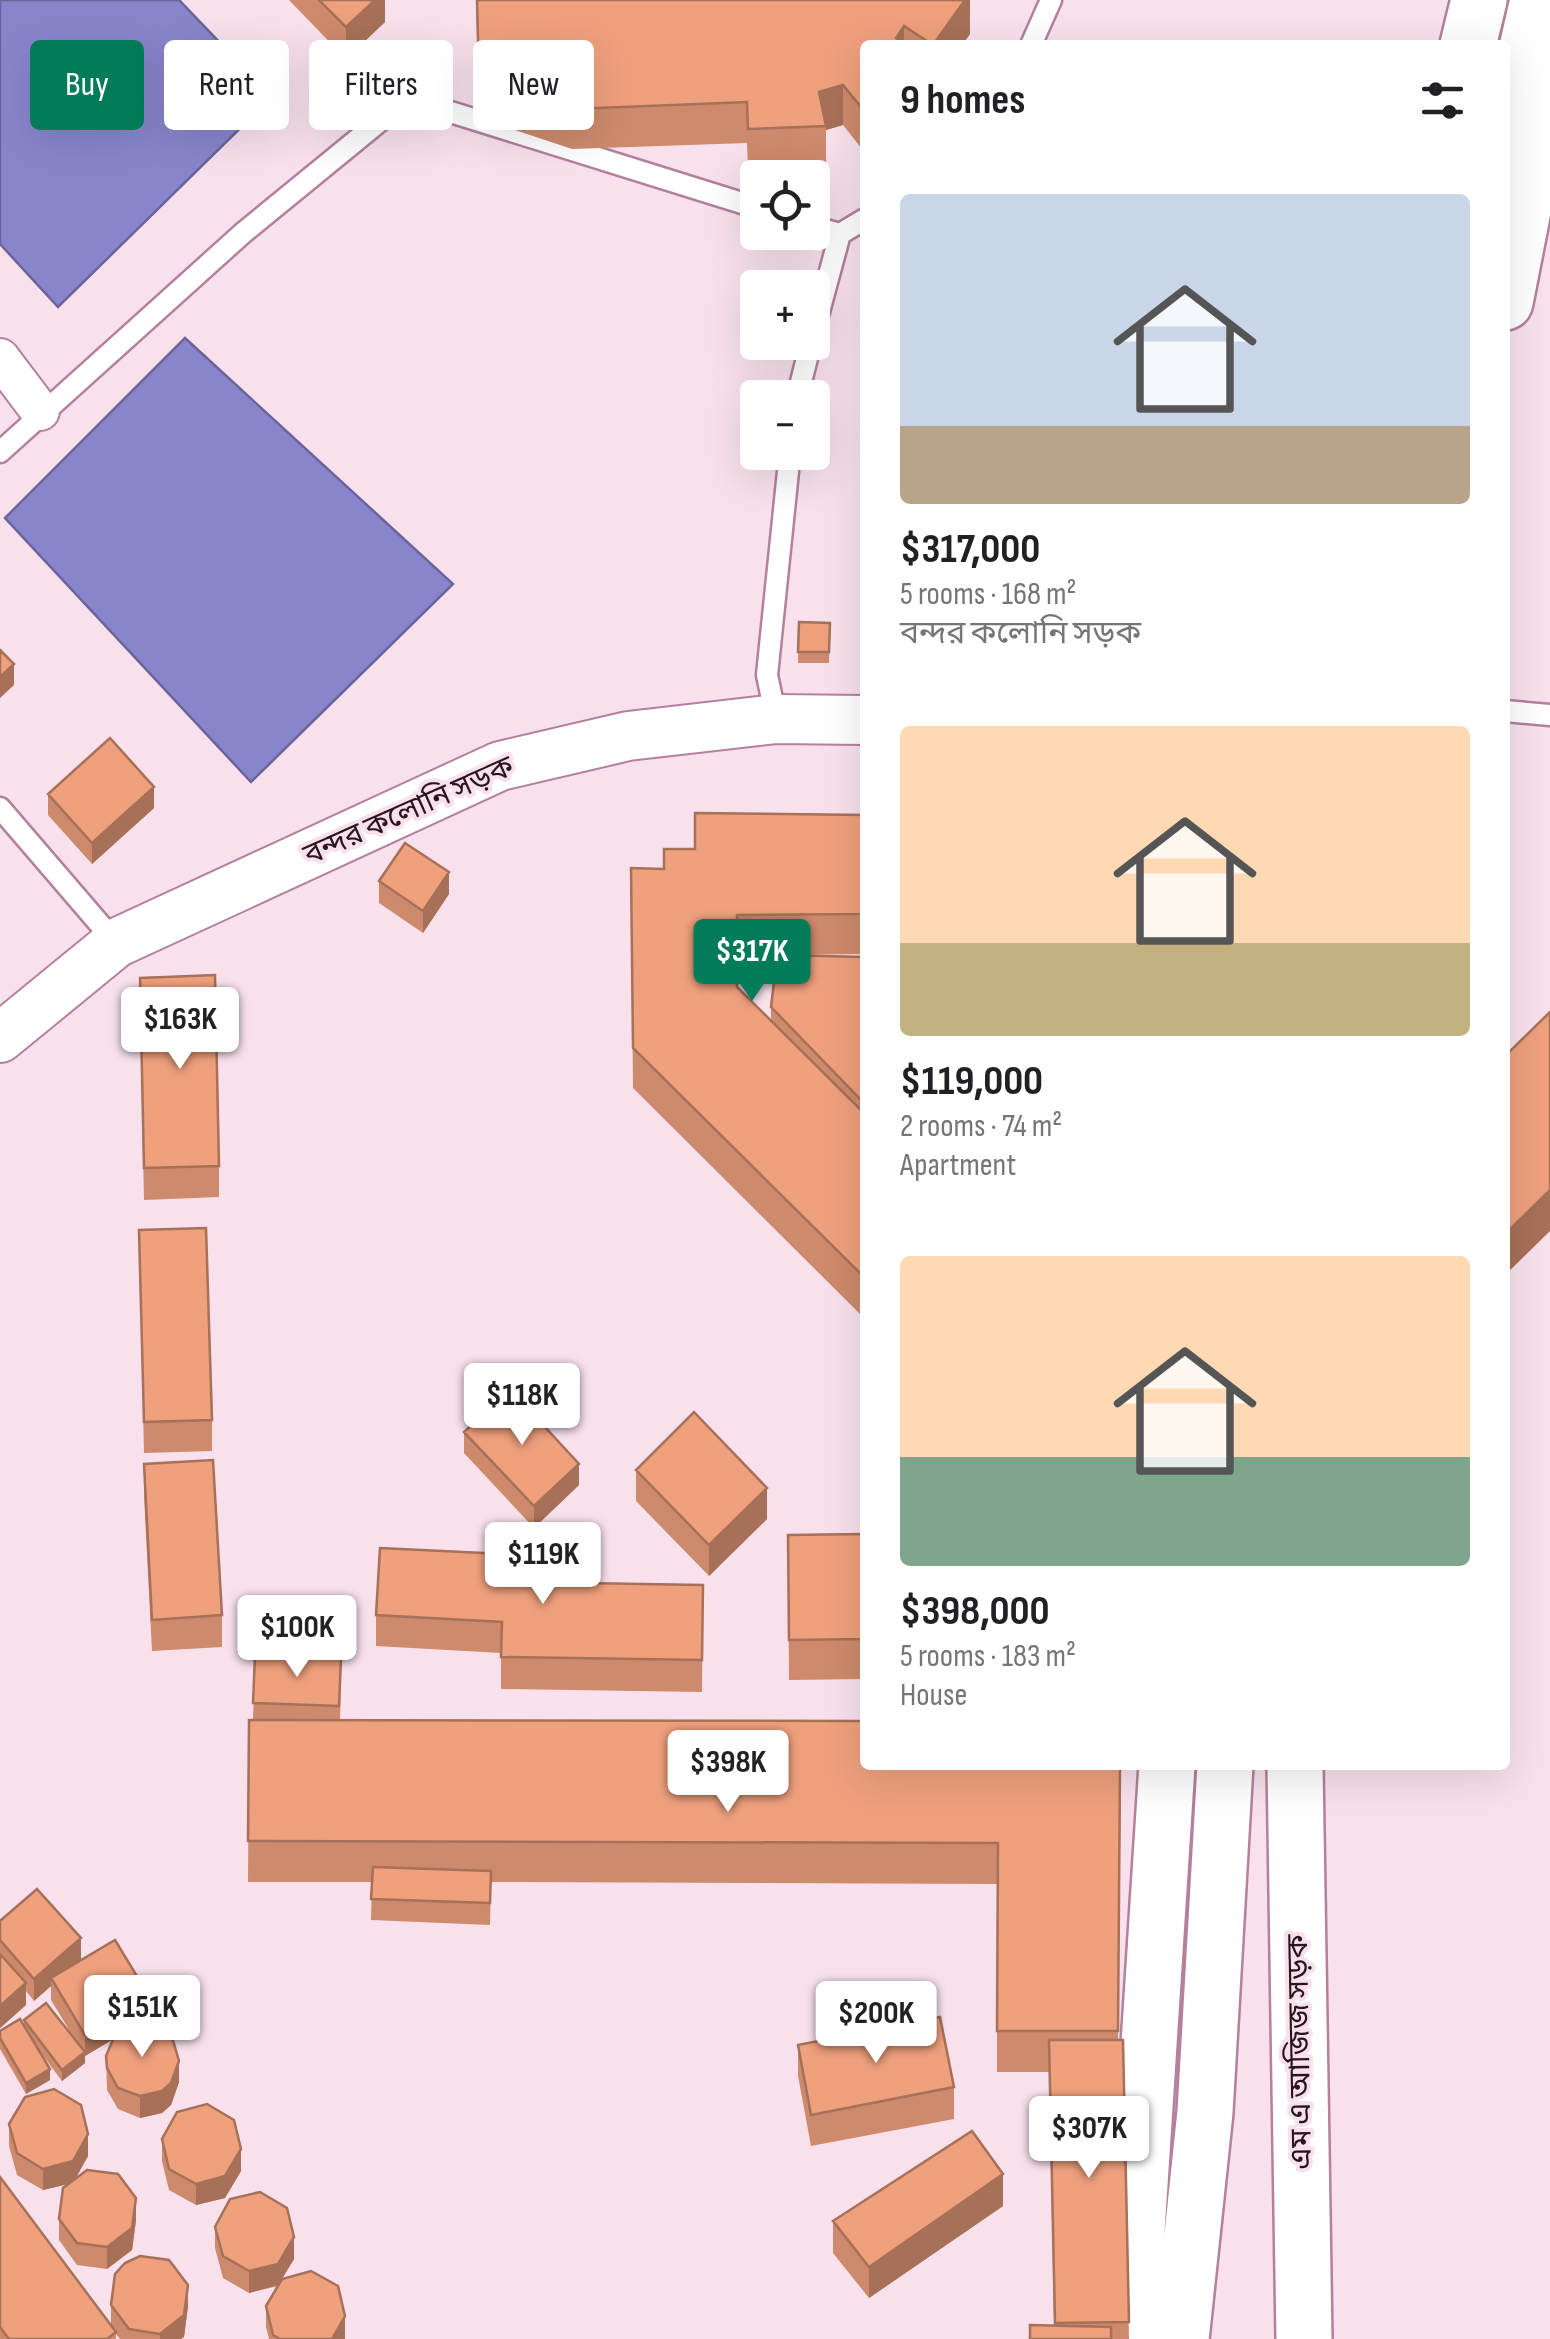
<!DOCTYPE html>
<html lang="en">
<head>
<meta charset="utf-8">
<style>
  :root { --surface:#fff; --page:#f6f6f6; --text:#202124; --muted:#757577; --accent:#017b58 }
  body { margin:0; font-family:"Sofia Sans Condensed","Noto Sans Bengali",sans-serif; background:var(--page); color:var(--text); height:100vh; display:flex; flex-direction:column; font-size:38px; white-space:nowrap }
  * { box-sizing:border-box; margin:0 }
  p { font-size:32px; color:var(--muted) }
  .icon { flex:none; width:55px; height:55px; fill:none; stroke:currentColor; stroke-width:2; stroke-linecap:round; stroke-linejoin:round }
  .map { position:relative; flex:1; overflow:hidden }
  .details { position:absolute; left:860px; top:40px; width:650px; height:1730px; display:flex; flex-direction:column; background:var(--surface); border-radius:10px; box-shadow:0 10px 40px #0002 }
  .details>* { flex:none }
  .hud { position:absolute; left:30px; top:40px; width:680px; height:90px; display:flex; gap:20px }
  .fabs { position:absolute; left:740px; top:160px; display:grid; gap:20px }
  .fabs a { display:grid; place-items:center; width:90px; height:90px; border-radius:10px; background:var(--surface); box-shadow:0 10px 40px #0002; font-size:50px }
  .price { position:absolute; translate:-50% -85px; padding:0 22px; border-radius:10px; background:#fff; color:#222; font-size:32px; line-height:65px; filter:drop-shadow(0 2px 5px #0008) }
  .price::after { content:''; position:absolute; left:50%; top:60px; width:30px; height:22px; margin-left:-15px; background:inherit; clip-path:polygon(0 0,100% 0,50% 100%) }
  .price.current { background:var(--accent); color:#fff }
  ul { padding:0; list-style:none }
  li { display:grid; align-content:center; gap:20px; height:530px; padding:0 40px }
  li span { display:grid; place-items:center; height:310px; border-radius:10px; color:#555 }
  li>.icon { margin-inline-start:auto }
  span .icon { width:180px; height:180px; fill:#fffc; stroke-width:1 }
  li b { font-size:42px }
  h2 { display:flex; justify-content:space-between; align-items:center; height:120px; padding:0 40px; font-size:42px }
  .tag { padding:0 35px; border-radius:10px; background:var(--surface); box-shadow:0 10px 40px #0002; font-size:35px; line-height:90px }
  .tag.current { background:var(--accent); color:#fff }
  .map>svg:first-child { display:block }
  .water { fill:#8885cd; stroke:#6b6399; stroke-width:2.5 }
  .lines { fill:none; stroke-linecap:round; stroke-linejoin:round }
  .service-casing { stroke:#b4809d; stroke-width:25 }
  .minor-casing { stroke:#b4809d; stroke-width:42 }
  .tertiary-casing { stroke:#b4809d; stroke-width:52 }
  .primary-casing { stroke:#b4809d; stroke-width:60 }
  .trunk-casing { stroke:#b4809d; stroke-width:60 }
  .service { stroke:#fff; stroke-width:20 }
  .minor { stroke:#fff; stroke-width:38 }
  .tertiary { stroke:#fff; stroke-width:48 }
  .primary { stroke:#fff; stroke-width:55 }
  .trunk { stroke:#fff; stroke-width:55 }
  .wall { fill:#ce8a6c; fill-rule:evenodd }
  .shaded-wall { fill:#a77058 }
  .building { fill:#efa07d; stroke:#a77058; stroke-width:2.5 }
  .labels { text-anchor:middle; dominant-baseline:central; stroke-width:8; stroke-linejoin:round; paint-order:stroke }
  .street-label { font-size:30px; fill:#28141f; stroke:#f8e1ed }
</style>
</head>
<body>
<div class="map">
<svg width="1550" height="2339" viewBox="0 0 1550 2339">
  <rect width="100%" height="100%" fill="#f8e1ed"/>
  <path class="water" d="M0,0H179L272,97L58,307L0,244Z
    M185,338L453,584L251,782L5,518Z"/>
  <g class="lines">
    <g class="service-casing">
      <path id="service" d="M1031,45L1051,0
        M812,226L840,234
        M812,338L840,234L865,219
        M797,398L811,342
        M0,452L243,233L391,112L428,105L758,208
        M1505,711L1550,715
        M776,718L767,675L790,452
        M0,808L116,943"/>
    </g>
    <g class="minor-casing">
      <path id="minor" d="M0,358L40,411"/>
    </g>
    <g class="tertiary-casing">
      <path id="tertiary" d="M0,1038L116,943L500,766L628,736L776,719L865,720"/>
    </g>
    <g class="primary-casing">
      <path id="primary" d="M1295,1765L1304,2339"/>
    </g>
    <g class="trunk-casing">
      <path id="trunk" d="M1468,45L1479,0
        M1512,114L1538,0
        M1505,302L1550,72
        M1130,2339L1167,1765
        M1181,2339L1205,2112L1225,1765"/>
    </g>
    <use href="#service" class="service"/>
    <use href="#minor" class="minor"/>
    <use href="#tertiary" class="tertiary"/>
    <use href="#primary" class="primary"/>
    <use href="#trunk" class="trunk"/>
  </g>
  <path class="wall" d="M289,0H385V22L346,59Z
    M476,0H970V34L962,45H865V153L843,125L826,130V167L748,169L747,143L572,149L479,118Z
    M799,622L830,623L829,663H798Z
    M48,794L154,808L92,864L48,815Z
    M865,815V954L785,955L865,957V1319L633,1088L631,868L664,869L695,849ZM777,955L771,1007V1020L737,987V956Z
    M379,881L449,894L423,933L379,903Z
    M140,1009L219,1166V1197L144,1200Z
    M139,1230L212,1420V1451L144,1453Z
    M464,1432L579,1485L534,1528L464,1453Z
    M144,1464L222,1615V1647L152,1651L144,1496Z
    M636,1470L767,1519L709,1576L636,1501Z
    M865,1534V1679L789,1680L788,1535Z
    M523,1582L703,1585L702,1692L501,1689V1653L376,1646V1615Z
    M255,1655L341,1680L340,1720L1121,1765L1118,2040H1123L1129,2339H1030L1054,2325L1049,2072H997V1884L491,1882L490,1925L371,1920L372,1882H248L249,1720H253Z
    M0,1921L81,1960L149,2018L136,2026L179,2082L171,2105L162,2113L140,2118L118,2109L107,2090L106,2056L113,2039L85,2056V2063L62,2081L38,2049L50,2080L26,2094L0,2049V2031L24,2025V2020L74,2038L51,2000V1986L34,2001L26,1991V2005L0,2028Z
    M798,2045L954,2087V2119L811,2146L798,2076Z
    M9,2124L88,2156L75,2179L136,2220L132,2250L107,2269L77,2265L59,2240V2219L68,2184L43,2190L17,2175L9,2146Z
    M162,2139L241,2171L225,2198L196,2205L169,2190L162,2161Z
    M0,2177L111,2325V2305L188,2306L184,2337L181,2339H120L116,2334V2339H0Z
    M1003,2206L869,2298L833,2253V2221Z
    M215,2227L294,2259L282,2279L345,2338V2339H269L266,2327V2306L278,2286L249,2293L223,2278L215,2248Z"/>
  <path class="shaded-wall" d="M375,0H385V22L346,59V27Z
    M965,0H970V34L962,45H933Z
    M904,26V45L896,38Z
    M843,85V125L826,130L819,92Z
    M14,664V685L0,698V677Z
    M154,787V808L92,864V843Z
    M449,872V894L423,933V911Z
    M1550,1190V1231L1505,1275V1234Z
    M579,1464V1485L534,1528V1506Z
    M767,1488V1519L709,1576V1545Z
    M81,1938V1960L51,1978V1986L34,2001V1979Z
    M26,1983V2005L0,2028V2006Z
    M149,1996V2018L85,2056V2035Z
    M85,2052V2063L62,2081V2070Z
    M179,2061V2082L171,2105L162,2113L140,2118V2096Z
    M50,2069V2080L26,2094V2083Z
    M88,2134V2156L73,2183L43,2190V2169Z
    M241,2149V2171L225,2198L196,2205V2184Z
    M1003,2174V2206L869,2298V2267Z
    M136,2198V2220L132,2250L107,2269V2247Z
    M294,2237V2259L278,2285L249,2293V2271Z
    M188,2285V2306L184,2337L181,2339H160V2334Z
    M345,2316V2339H332Z"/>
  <path class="building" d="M319,0H375L346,27Z
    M477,0H965L933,45L904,26L896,38L904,45H865V112L843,85L819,92L826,126L748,129L747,102L572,109L479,77Z
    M799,622L830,623L829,652H798Z
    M0,650L14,664L0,677Z
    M110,738L154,787L92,843L48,794Z
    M695,813L865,815V914L737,915V987L865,1114V1278L633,1048L631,868L664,869V849H695Z
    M405,843L449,872L423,911L379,881Z
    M777,955L865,957V1104L771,1007Z
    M215,975L219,1166L144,1168L140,978Z
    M1550,1012V1190L1505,1234V1056Z
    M206,1228L212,1420L144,1422L139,1230Z
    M510,1389L579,1464L534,1506L464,1432Z
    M694,1412L767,1488L709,1545L636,1470Z
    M213,1460L222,1615L152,1620L144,1464Z
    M865,1534V1639L789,1640L788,1535Z
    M380,1548L523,1555L521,1582L703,1585L702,1660L501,1657L502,1622L376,1615Z
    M255,1655L341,1658L339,1706L253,1703Z
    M249,1720L865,1721V1765H1120L1118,2031H997L998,1843L248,1841Z
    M373,1867L491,1871L490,1903L371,1899Z
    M37,1889L81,1938L34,1979L0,1940V1921Z
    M115,1940L149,1996L85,2035L51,1978Z
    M0,1954L26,1983L0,2006Z
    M46,2003L85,2052L62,2070L24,2020Z
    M940,2017L954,2087L811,2115L798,2045Z
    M20,2019L50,2069L26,2083L0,2038V2031Z
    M150,2024L172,2037L179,2061L171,2083L162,2091L140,2096L118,2088L107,2068L106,2056L115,2035L125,2027Z
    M1049,2040H1123L1129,2322L1055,2323Z
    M54,2089L81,2105L88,2134L73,2161L43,2169L17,2153L9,2124L25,2097Z
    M207,2104L234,2120L241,2149L225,2176L196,2184L169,2169L162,2139L177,2112Z
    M972,2131L1003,2174L869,2267L833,2221Z
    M87,2170L118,2174L136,2198L132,2228L107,2247L77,2243L59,2219L63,2188Z
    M0,2177L116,2332L107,2339H9L0,2327Z
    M260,2192L287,2208L294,2237L278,2264L249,2271L223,2256L215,2227L230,2199Z
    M140,2256L169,2260L188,2285L184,2315L160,2334L129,2329L111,2305L115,2274L125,2263Z
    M311,2271L338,2286L345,2316L332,2339H280L273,2335L266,2306L282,2279Z
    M1030,2325L1111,2327V2339H1030Z"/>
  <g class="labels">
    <g class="street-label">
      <text transform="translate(409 811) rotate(-24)">বন্দর কলোনি সড়ক</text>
      <text transform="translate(1300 2052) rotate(-91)">এম এ আজিজ সড়ক</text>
    </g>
  </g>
</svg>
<div class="fabs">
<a><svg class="icon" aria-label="locate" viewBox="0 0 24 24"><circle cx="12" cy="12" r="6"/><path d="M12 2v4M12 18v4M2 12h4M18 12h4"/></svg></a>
<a>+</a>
<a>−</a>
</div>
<b class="price current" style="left:752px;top:1004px">$317K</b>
<b class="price" style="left:180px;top:1072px">$163K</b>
<b class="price" style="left:522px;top:1448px">$118K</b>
<b class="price" style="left:543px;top:1607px">$119K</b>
<b class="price" style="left:297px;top:1680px">$100K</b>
<b class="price" style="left:728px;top:1815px">$398K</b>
<b class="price" style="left:142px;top:2060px">$151K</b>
<b class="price" style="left:876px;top:2066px">$200K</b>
<b class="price" style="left:1089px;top:2181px">$307K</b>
<div class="hud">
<a class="tag current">Buy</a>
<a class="tag">Rent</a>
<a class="tag">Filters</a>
<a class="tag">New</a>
</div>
<section class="details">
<h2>9 homes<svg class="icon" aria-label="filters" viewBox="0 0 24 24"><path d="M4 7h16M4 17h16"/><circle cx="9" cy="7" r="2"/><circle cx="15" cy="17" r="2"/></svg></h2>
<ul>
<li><span style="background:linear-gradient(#c9d6e8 75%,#b9a48a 0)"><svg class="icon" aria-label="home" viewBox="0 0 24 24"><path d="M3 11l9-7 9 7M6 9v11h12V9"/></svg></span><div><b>$317,000</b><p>5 rooms · 168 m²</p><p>বন্দর কলোনি সড়ক</p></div></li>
<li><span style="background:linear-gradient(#ffd9b3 70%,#c2b280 0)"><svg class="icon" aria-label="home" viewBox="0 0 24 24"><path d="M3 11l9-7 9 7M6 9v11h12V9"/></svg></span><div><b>$119,000</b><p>2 rooms · 74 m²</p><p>Apartment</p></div></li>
<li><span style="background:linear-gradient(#ffd9b3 65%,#7fa58c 0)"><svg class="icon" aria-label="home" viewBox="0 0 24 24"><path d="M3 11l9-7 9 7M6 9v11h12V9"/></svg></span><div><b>$398,000</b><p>5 rooms · 183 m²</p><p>House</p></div></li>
</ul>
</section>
</div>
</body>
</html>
